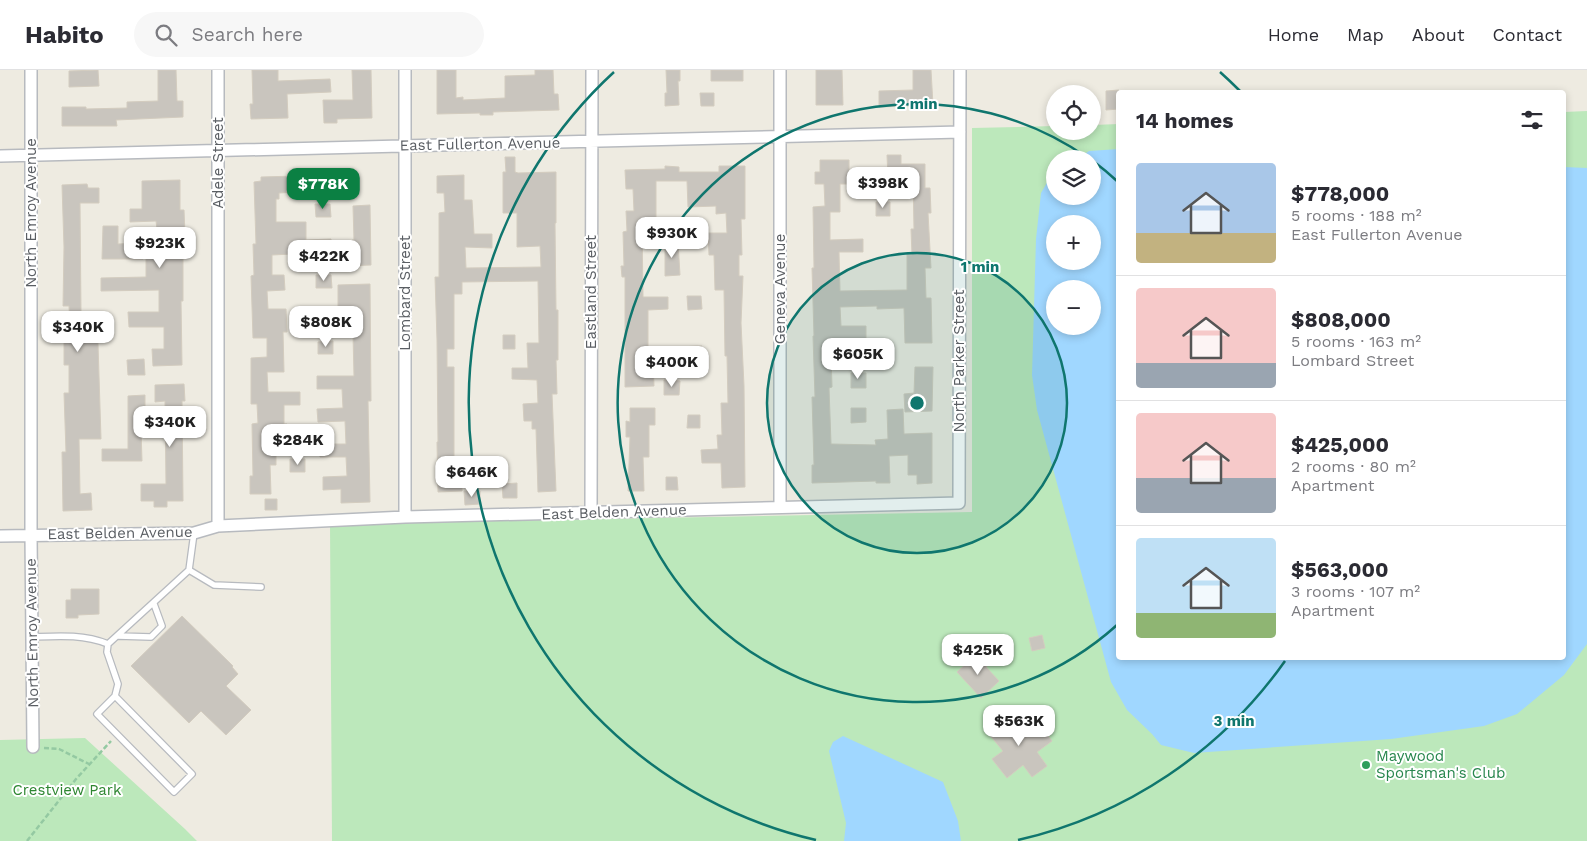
<!DOCTYPE html>
<html lang="en">
<head>
<meta charset="utf-8">
<style>
  :root { --surface:#fff; --page:#f7f7f7; --text:#2b2b33; --muted:#7c7c81; --line:#e1e1e2; --accent:#0b8043 }
  body { margin:0; font-family:"Work Sans",sans-serif; background:var(--page); color:var(--text); height:100vh; display:flex; flex-direction:column; font-size:19px; white-space:nowrap }
  * { box-sizing:border-box; margin:0 }
  p { font-size:16px; color:var(--muted) }
  .icon { flex:none; width:28px; height:28px; fill:none; stroke:currentColor; stroke-width:2; stroke-linecap:round; stroke-linejoin:round }
  .map { position:relative; flex:1; overflow:hidden }
  .side { position:absolute; left:1116px; top:20px; width:450px; height:570px; display:flex; flex-direction:column; background:var(--surface); border-radius:5px; box-shadow:0 2px 8px #0003 }
  .side>* { flex:none }
  .tools { position:absolute; left:1046px; top:15px; display:grid; gap:10px }
  .tools a { display:grid; place-items:center; width:55px; height:55px; border-radius:50%; background:var(--surface); box-shadow:0 2px 8px #0003; font-size:25px }
  .price { position:absolute; translate:-50% -42px; padding:0 11px; border-radius:10px; background:#fff; color:#222; font-size:16px; line-height:32px; filter:drop-shadow(0 1px 2px #0008) }
  .price::after { content:''; position:absolute; left:50%; top:30px; width:15px; height:11px; margin-left:-8px; background:inherit; clip-path:polygon(0 0,100% 0,50% 100%) }
  .price.current { background:var(--accent); color:#fff }
  ul { padding:0; list-style:none }
  li { display:flex; align-items:center; gap:15px; height:125px; padding:0 20px }
  li+li { border-top:1px solid var(--line) }
  li span { display:grid; place-items:center; flex:none; width:140px; height:100px; border-radius:5px; color:#555 }
  li>.icon { margin-inline-start:auto }
  span .icon { width:60px; height:60px; fill:#fffc; stroke-width:1 }
  li b { font-size:21px }
  h2 { display:flex; justify-content:space-between; align-items:center; height:60px; padding:0 20px; font-size:21px }
  header { display:flex; align-items:center; gap:30px; box-sizing:border-box; height:70px; padding:0 25px; background:var(--surface); border-bottom:1px solid var(--line) }
  header strong { font-size:24px }
  nav { display:flex; gap:28px; margin-inline-start:auto; font-size:18px }
  .search { width:350px; height:45px; background:var(--page); display:flex; align-items:center; gap:12px; box-sizing:border-box; padding:0 18px; border-radius:28px; color:var(--muted); font-size:19px }
  .map>svg:first-child { display:block }
  .green { fill:#bce8bb; fill-rule:evenodd }
  .water { fill:#a0d7ff; fill-rule:evenodd }
  .building { fill:#c9c5be; stroke:#d3ccbf }
  .lines { fill:none; stroke-linecap:round; stroke-linejoin:round }
  .lane-casing { stroke:#b7babf; stroke-width:8 }
  .street-casing { stroke:#b7babf; stroke-width:14 }
  .path { stroke:#94c9a2; stroke-width:2.5; stroke-dasharray:5 2.5; stroke-linecap:butt }
  .lane { stroke:#fff; stroke-width:5.5 }
  .street { stroke:#fff; stroke-width:11 }
  .ring { fill:none; stroke:#0f766e; stroke-width:2.5 }
  .leisure-dot { fill:#2e9e5b; stroke:#fff; stroke-width:2 }
  .labels { text-anchor:middle; dominant-baseline:central; stroke-width:4; stroke-linejoin:round; paint-order:stroke }
  .street-label { font-size:15px; fill:#5a5e63; stroke:#fff }
  .leisure-label { font-size:15px; fill:#27864d; stroke:#fff; text-anchor:start }
  .park-label { font-size:15px; fill:#2e8631; stroke:#fff }
  .centre { fill:#0f766e; stroke:#fff; stroke-width:2.5 }
  .ring-label { font-size:15px; text-anchor:middle; font-weight:bold; fill:#0f766e; stroke:#fff; stroke-width:4; stroke-linejoin:round; paint-order:stroke }
</style>
</head>
<body>
<header>
<strong>Habito</strong>
<div class="search"><svg class="icon" aria-label="search" viewBox="0 0 24 24"><circle cx="10" cy="10" r="6"/><path d="M15 15l6 6"/></svg>Search here</div>
<nav><a>Home</a><a>Map</a><a>About</a><a>Contact</a></nav>
</header>
<div class="map">
<svg width="1587" height="771" viewBox="0 0 1587 771">
  <rect width="100%" height="100%" fill="#eeebe1"/>
  <path class="green" d="M1587,41V771H332L330,454L972,442V58L1055,56V61H1092L1093,55L1119,54V588H1564V42ZM1055,89H1092V126H1055ZM1055,154H1092V191H1055ZM1055,219H1092V256H1055Z
    M85,668L185,759L197,771H0V670Z"/>
  <path class="water" d="M1119,79V588H1564V97L1587,98V574L1564,605L1517,644L1484,656L1391,669L1194,683L1161,675L1152,664L1127,640L1111,612L1037,340L1032,305L1036,169L1041,123L1052,104L1055,102V126H1092V89H1077L1089,81ZM1055,154H1092V191H1055ZM1055,219H1092V256H1055Z
    M843,666L943,712L958,751L961,771H844L846,753L829,681L833,672Z"/>
  <path class="building" d="M98,0L99,16L69,17V1Z
    M158,0H176L177,31H183V47L116,50L117,56H62V37H86V39L127,38V32L158,31Z
    M252,0H278V11L330,9L331,22L287,24L288,48L251,49L250,34H253Z
    M352,0H371L372,48L337,49V53H324L323,30H353Z
    M437,0H456V28L463,27V30L505,28V6L535,5V0H553L554,24H558L559,40L493,42V45H480V43L437,44Z
    M666,0H680V11H678L679,35L665,36V23H667Z
    M711,0H743V11H711Z
    M816,0H842L843,35H816Z
    M913,0H931L933,35L879,37V21L913,20Z
    M1119,20V39L1106,40V21Z
    M700,23H714V36H701Z
    M887,85H901V94H925V118H930L931,143H928L931,198H925L926,228H931L932,273H905L904,238L877,239V236L840,237L841,256H866V271L840,272V283H831L832,317L829,318L831,374L876,375L875,370L888,369L887,340L903,339L904,364L932,363V413L917,414V405H908V385L889,386L890,413H876V411L812,413V395H814L812,327H815L813,266H814L812,198H814L813,137L825,136L824,114H815V102H820V90H849V114H840V142H830V170L863,169V182H839L840,221L907,220V185H912L911,159H914L913,109L888,108Z
    M505,87H515V102L518,103L556,102V153H555L556,240H558V290H556L557,324H552L556,421L538,422L536,359H532V351H524L523,334L538,333L537,310L512,309V298H528L527,273H539L538,211L462,212V224H454V279H447V297H454V387H485L486,399L462,400V421L438,422L437,372H438L437,270L435,207H439V143L445,142L444,123H437V106L464,105V130H472L474,164H492V178L465,177L466,198L541,197L540,176L517,177V143H503V102H506Z
    M665,96L679,97V102H719V96H745V149H741L742,185H739V206H743L741,253L744,316L745,417L722,418L721,393H702L701,380L718,379L717,365H722L721,333H728L727,286H725L724,220H715L714,185H709L708,163H727L726,143L716,144V136L688,137L687,111H656V154H642L643,227H668V239L648,240V278L702,276V289L653,290L654,316L625,317V207H622L621,196H624L623,162L627,161L626,141H634L633,119H626L625,100L665,99Z
    M297,106V122L279,123V129H276V152H306V170L331,169V182L272,185V205H284L285,220L267,221L268,239H286L287,262H283L284,302H267L268,322H300V335H284V354H287V366H276V395H270L271,424H250V406H253L252,354L258,353L257,334H251V288L267,287V268H253L251,206L254,205L253,174H256L254,112L261,111V107Z
    M180,110V140H184L185,165H183V231H181L182,295L153,296L152,279H164V257H129L128,242H159V220L101,221V208L146,207V181H165L164,159H157L156,151L130,152V139H142V111Z
    M87,114L88,118H99V133H80L81,243H97L101,369H79L80,424L91,423L92,440L63,441L62,382H66L64,323H69V295H64V255H70L69,236H63L64,177L62,115Z
    M876,132H890V146H876Z
    M315,134H330L331,147H316Z
    M370,135L371,195L344,196L343,174L352,173V170H354L353,136Z
    M103,156H118V174L143,173V189H102Z
    M665,172H678L680,205L665,206Z
    M316,205H331L332,218H316Z
    M370,214L371,331H368L370,432L341,433V419L323,420V407L347,406L346,387H320L319,374H346L345,351L318,352L317,339L343,338L342,319H317V306H354L353,264H337V250L316,251V238L338,237V215Z
    M687,226H701L702,239L688,240Z
    M503,265H515V279H503Z
    M333,271V284H318V272Z
    M144,289L145,305H128L127,290Z
    M915,297H933L932,341L905,342L904,324L914,323Z
    M851,303H866V318H851Z
    M664,310L680,311L679,325H664Z
    M184,314L185,331H182L183,431H167V437H154V431H141V414H166L165,331L155,332V315Z
    M145,325V360H141L142,391H102V379H128V326Z
    M630,338H655V355H649V387H643L644,421H628L630,367H626V351L630,352Z
    M851,338H866V352L851,353Z
    M688,345H700V358H687Z
    M290,389H305V402H290Z
    M666,407H677L678,420H666Z
    M517,413V428H503L502,414Z
    M464,421H480V434L465,435Z
    M265,429H277V440H265Z
    M71,519H99V544L78,545V548H66V530H71Z
    M182,546L233,596L232,597L238,604L226,616L251,640L226,665L201,641L189,653L131,596Z
    M1042,565L1045,578L1032,581L1029,568Z
    M977,584L987,595L986,597L999,611L981,628L957,602Z
    M1012,644L1025,661L1037,652L1052,671L1037,682L1047,696L1032,707L1023,695L1007,708L992,689L1003,681L988,663Z"/>
  <g class="lines">
    <g class="lane-casing">
      <path id="lane" d="M189,500L214,515L261,517
        M118,566L151,567L162,556L154,534
        M32,567C58,566 83,564 108,574
        M115,626L192,704L174,722L97,644L115,626L118,614L107,582L108,574L189,500L194,463"/>
    </g>
    <g class="street-casing">
      <path id="street" d="M31,0V465L33,677
        M0,86L960,62
        M780,437V0
        M591,443L592,0
        M405,447V0
        M218,456V0
        M0,466L194,463L218,456L405,447L959,433L960,0"/>
    </g>
    <path class="path" d="M44,678L59,679L89,694
      M27,771L76,709L111,671"/>
    <use href="#lane" class="lane"/>
    <use href="#street" class="street"/>
  </g>
  <circle cx="917" cy="333" r="150" fill="#0f766e" fill-opacity=".12"/>
  <g class="ring">
    <circle cx="917" cy="333" r="150"/>
    <path d="M1117 555A299 299 0 1 1 1088 88M1093 91A299 299 0 0 1 1117 111"/>
    <path d="M1285 591A449 449 0 0 1 1018 770M816 770A449 449 0 0 1 614 2M1220 2A449 449 0 0 1 1240 21"/>
  </g>
  <circle class="leisure-dot" cx="1366" cy="695" r="5"/>
  <g class="labels">
    <g class="street-label">
      <text transform="translate(480 74) rotate(-1)">East Fullerton Avenue</text>
      <text transform="translate(218 93) rotate(-90)">Adele Street</text>
      <text transform="translate(31 143) rotate(-90)">North Emroy Avenue</text>
      <text transform="translate(780 219) rotate(-90)">Geneva Avenue</text>
      <text transform="translate(591 222) rotate(-90)">Eastland Street</text>
      <text transform="translate(405 223) rotate(-90)">Lombard Street</text>
      <text transform="translate(959 291) rotate(-90)">North Parker Street</text>
      <text transform="translate(614 442) rotate(-2)">East Belden Avenue</text>
      <text transform="translate(120 463) rotate(-1)">East Belden Avenue</text>
      <text transform="translate(32 563) rotate(-91)">North Emroy Avenue</text>
    </g>
    <g class="leisure-label">
      <text x="1376" y="686">Maywood<tspan x="1376" dy="17">Sportsman's Club</tspan></text>
    </g>
    <g class="park-label">
      <text x="67" y="720">Crestview Park</text>
    </g>
  </g>
  <circle cx="917" cy="333" r="8" class="centre"/>
  <g class="ring-label">
    <text x="917" y="39">2 min</text>
    <text x="980" y="202">1 min</text>
    <text x="1234" y="656">3 min</text>
  </g>
</svg>
<div class="tools">
<a><svg class="icon" aria-label="locate" viewBox="0 0 24 24"><circle cx="12" cy="12" r="6"/><path d="M12 2v4M12 18v4M2 12h4M18 12h4"/></svg></a>
<a><svg class="icon" aria-label="layers" viewBox="0 0 24 24"><path d="M12 4l9 5-9 5-9-5zM3 14l9 5 9-5"/></svg></a>
<a>+</a>
<a>−</a>
</div>
<b class="price" style="left:883px;top:139px">$398K</b>
<b class="price current" style="left:323px;top:140px">$778K</b>
<b class="price" style="left:672px;top:189px">$930K</b>
<b class="price" style="left:160px;top:199px">$923K</b>
<b class="price" style="left:324px;top:212px">$422K</b>
<b class="price" style="left:326px;top:278px">$808K</b>
<b class="price" style="left:78px;top:283px">$340K</b>
<b class="price" style="left:858px;top:310px">$605K</b>
<b class="price" style="left:672px;top:318px">$400K</b>
<b class="price" style="left:170px;top:378px">$340K</b>
<b class="price" style="left:298px;top:396px">$284K</b>
<b class="price" style="left:472px;top:428px">$646K</b>
<b class="price" style="left:978px;top:606px">$425K</b>
<b class="price" style="left:1019px;top:677px">$563K</b>
<section class="side">
<h2>14 homes<svg class="icon" aria-label="filters" viewBox="0 0 24 24"><path d="M4 7h16M4 17h16"/><circle cx="9" cy="7" r="2"/><circle cx="15" cy="17" r="2"/></svg></h2>
<ul>
<li><span style="background:linear-gradient(#a9c7e8 70%,#c2b280 0)"><svg class="icon" aria-label="home" viewBox="0 0 24 24"><path d="M3 11l9-7 9 7M6 9v11h12V9"/></svg></span><div><b>$778,000</b><p>5 rooms · 188 m²</p><p>East Fullerton Avenue</p></div></li>
<li><span style="background:linear-gradient(#f6c9c9 75%,#9aa5b1 0)"><svg class="icon" aria-label="home" viewBox="0 0 24 24"><path d="M3 11l9-7 9 7M6 9v11h12V9"/></svg></span><div><b>$808,000</b><p>5 rooms · 163 m²</p><p>Lombard Street</p></div></li>
<li><span style="background:linear-gradient(#f6c9c9 65%,#9aa5b1 0)"><svg class="icon" aria-label="home" viewBox="0 0 24 24"><path d="M3 11l9-7 9 7M6 9v11h12V9"/></svg></span><div><b>$425,000</b><p>2 rooms · 80 m²</p><p>Apartment</p></div></li>
<li><span style="background:linear-gradient(#bfe0f5 75%,#8fb573 0)"><svg class="icon" aria-label="home" viewBox="0 0 24 24"><path d="M3 11l9-7 9 7M6 9v11h12V9"/></svg></span><div><b>$563,000</b><p>3 rooms · 107 m²</p><p>Apartment</p></div></li>
</ul>
</section>
</div>
</body>
</html>
